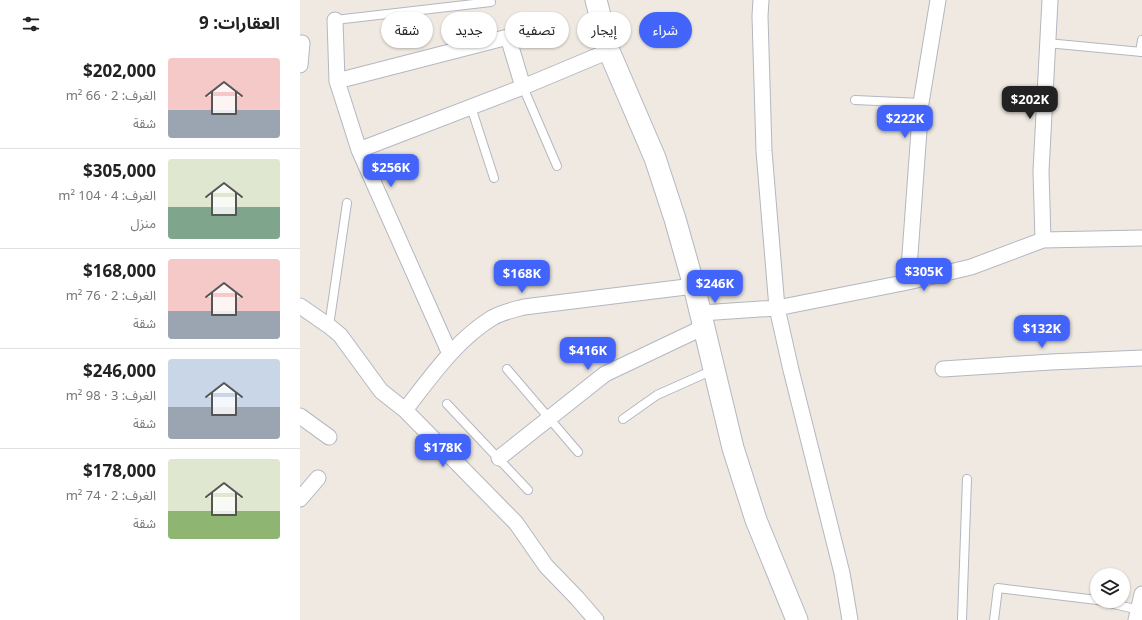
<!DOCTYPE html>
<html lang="ar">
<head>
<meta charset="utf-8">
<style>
  :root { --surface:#fff; --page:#f6f6f6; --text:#222; --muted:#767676; --line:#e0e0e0; --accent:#4264fb }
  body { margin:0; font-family:"Noto Sans","Noto Sans Arabic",sans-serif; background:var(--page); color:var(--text); direction:rtl; height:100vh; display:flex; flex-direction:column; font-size:15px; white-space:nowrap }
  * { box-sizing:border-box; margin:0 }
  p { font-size:13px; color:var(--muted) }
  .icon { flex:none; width:22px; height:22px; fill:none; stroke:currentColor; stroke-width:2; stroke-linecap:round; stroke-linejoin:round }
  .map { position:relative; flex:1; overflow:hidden; direction:ltr }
  .panel { display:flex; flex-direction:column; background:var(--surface); width:300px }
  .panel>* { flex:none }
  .guide { position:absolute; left:12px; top:12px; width:380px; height:36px; direction:rtl; display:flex; gap:8px }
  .buttons { position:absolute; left:790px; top:568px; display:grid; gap:8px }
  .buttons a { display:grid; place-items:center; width:40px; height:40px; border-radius:50%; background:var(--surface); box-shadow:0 1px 3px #0004; font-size:20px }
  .price { position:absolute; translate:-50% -34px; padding:0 9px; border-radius:8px; background:var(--accent); color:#fff; font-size:13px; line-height:26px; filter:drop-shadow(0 1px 2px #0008) }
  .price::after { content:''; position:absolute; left:50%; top:24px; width:12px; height:9px; margin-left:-6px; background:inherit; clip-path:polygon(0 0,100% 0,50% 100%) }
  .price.selected { background:#222; color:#fff }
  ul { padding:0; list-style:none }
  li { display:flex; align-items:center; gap:12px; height:100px; padding:0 20px }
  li+li { border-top:1px solid var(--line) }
  li span { display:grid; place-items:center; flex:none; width:112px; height:80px; border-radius:4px; color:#555 }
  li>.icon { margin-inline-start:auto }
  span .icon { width:48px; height:48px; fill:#fffc; stroke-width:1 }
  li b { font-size:17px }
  h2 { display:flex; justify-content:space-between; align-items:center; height:48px; padding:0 20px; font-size:17px }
  .tag { padding:0 14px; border-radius:18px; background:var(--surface); box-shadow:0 1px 3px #0004; font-size:14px; line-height:36px }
  .tag.selected { background:var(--accent); color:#fff }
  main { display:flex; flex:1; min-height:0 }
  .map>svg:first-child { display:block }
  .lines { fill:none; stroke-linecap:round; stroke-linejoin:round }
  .service-casing { stroke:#b4b7c1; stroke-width:10 }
  .minor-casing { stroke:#b4b7c1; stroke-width:17 }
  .secondary-casing { stroke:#b4b7c1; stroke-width:23 }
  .service { stroke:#fff; stroke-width:8 }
  .minor { stroke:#fff; stroke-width:15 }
  .secondary { stroke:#fff; stroke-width:21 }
</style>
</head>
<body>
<main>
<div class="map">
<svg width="842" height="620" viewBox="0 0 842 620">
  <rect width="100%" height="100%" fill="#efe9e1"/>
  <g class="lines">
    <g class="service-casing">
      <path id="service" d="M35,20L191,2
        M747,43L842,52
        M840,52L842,40
        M223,87L257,166
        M555,100L621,103
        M171,107L194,178
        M29,326L47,203
        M207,369L278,452
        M147,404L228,490
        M323,419L357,395L413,370
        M801,601L839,610
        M662,620L667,479
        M694,620L698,588L797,600"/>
    </g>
    <g class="minor-casing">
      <path id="minor" d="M461,0L460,16L464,151L477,308L491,370L542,573L550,620
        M35,20L37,81L59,150L150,354
        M0,65L2,43
        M37,81L208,37L223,87
        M59,150L223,87L309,51
        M743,240L741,171L750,0
        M608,282L621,103L638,0
        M0,306L29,326L40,335L81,391L105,410L216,523L246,566L277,598L296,620
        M401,313L477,308L608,282L671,267L743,240L842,238
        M643,369L751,362L842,358
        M105,410C131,377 156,340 192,318C202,312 213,310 224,307L394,286
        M0,416L29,437
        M199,458L305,374L404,327
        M0,499L18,478
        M836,620L842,594"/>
    </g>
    <g class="secondary-casing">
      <path id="secondary" d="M296,0L309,51L355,158L375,219L394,286L433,448L456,520L497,620"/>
    </g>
    <use href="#service" class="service"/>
    <use href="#minor" class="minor"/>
    <use href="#secondary" class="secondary"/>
  </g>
</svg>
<div class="buttons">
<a><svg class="icon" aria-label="layers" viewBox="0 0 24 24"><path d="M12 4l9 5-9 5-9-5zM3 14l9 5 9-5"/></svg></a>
</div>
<b class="price selected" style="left:730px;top:120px">$202K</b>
<b class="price" style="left:605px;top:139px">$222K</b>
<b class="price" style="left:91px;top:188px">$256K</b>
<b class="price" style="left:624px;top:292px">$305K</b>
<b class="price" style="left:222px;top:294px">$168K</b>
<b class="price" style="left:415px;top:304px">$246K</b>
<b class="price" style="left:742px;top:349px">$132K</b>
<b class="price" style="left:288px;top:371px">$416K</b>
<b class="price" style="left:143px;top:468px">$178K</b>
<div class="guide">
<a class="tag selected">شراء</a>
<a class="tag">إيجار</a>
<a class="tag">تصفية</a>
<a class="tag">جديد</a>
<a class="tag">شقة</a>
</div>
</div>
<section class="panel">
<h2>العقارات: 9<svg class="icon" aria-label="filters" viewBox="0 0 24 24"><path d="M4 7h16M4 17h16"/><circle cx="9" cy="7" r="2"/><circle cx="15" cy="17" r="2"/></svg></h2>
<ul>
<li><span style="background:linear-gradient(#f6c9c9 65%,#9aa5b1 0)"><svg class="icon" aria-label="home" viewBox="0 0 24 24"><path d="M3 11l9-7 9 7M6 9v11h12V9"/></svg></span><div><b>$202,000</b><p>الغرف: 2 · 66 m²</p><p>شقة</p></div></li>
<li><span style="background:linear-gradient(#dfe7d0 60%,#7fa58c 0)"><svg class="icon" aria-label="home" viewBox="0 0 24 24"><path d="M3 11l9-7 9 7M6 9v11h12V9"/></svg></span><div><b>$305,000</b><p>الغرف: 4 · 104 m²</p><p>منزل</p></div></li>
<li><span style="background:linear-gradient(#f6c9c9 65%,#9aa5b1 0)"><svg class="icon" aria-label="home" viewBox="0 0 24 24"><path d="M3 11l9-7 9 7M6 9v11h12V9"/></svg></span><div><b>$168,000</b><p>الغرف: 2 · 76 m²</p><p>شقة</p></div></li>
<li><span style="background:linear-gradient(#c9d6e8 60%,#9aa5b1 0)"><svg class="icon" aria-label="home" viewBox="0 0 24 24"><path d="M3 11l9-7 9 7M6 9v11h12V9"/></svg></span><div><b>$246,000</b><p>الغرف: 3 · 98 m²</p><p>شقة</p></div></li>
<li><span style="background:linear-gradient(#dfe7d0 65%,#8fb573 0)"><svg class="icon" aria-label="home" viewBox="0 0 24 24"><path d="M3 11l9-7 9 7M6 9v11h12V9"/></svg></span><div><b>$178,000</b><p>الغرف: 2 · 74 m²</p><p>شقة</p></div></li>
</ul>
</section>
</main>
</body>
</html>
